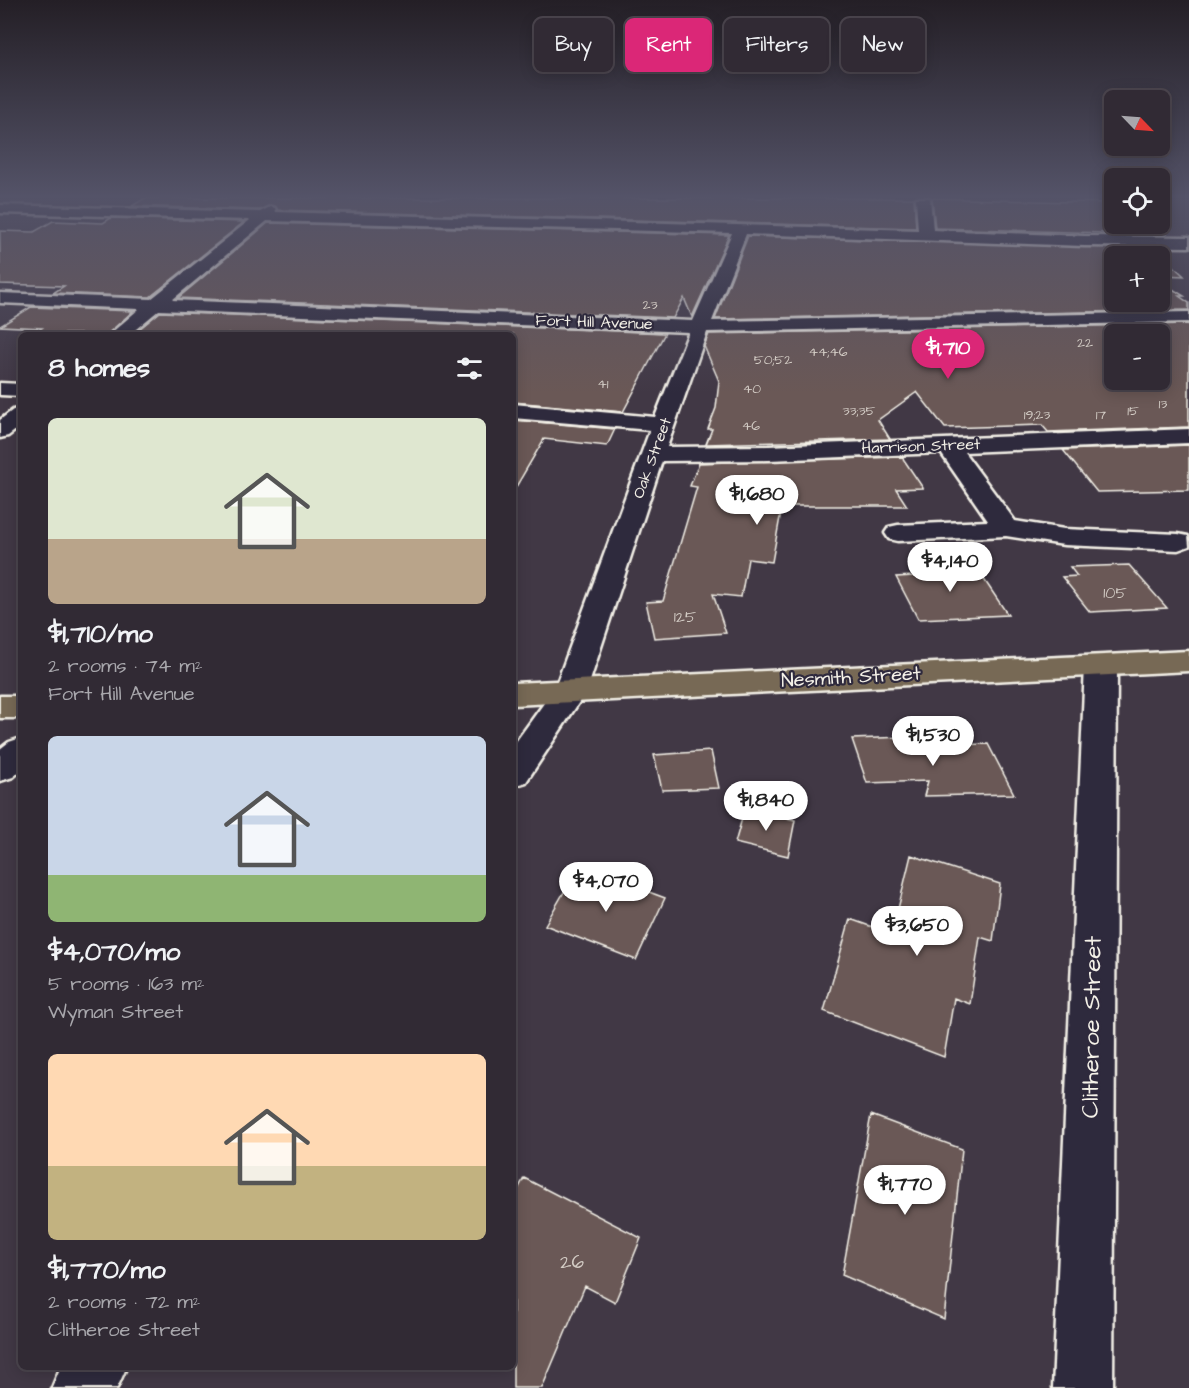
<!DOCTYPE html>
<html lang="en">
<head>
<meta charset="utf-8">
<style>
  :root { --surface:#312a34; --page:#3d3640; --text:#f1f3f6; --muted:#a8a7ac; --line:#4c464f; --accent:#db2777 }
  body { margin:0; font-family:"Architects Daughter",sans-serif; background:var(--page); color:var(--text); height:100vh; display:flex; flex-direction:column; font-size:22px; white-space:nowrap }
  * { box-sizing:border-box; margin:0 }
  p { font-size:20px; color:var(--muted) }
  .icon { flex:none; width:33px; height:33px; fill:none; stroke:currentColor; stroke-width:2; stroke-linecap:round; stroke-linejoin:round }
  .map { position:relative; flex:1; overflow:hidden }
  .drawer { position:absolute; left:18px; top:332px; width:498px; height:1038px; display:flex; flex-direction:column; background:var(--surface); border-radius:9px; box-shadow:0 3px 15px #0003,0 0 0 2px var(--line) }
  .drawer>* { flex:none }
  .top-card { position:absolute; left:534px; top:18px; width:564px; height:54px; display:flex; gap:12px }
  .needle { width:39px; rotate:115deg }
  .fabs { position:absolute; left:1104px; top:90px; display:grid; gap:12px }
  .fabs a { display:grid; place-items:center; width:66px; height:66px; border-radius:9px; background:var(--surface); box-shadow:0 3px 15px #0003,0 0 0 2px var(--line); font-size:30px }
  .price { position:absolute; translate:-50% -51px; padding:0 14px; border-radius:21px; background:#fff; color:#222; font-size:20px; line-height:39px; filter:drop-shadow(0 2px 3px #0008) }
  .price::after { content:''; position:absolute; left:50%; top:36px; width:18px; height:14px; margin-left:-9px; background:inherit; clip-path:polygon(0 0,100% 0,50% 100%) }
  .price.current { background:var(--accent); color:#fff }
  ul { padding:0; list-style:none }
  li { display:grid; align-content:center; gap:12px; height:318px; padding:0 30px }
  li span { display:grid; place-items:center; height:186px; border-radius:9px; color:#555 }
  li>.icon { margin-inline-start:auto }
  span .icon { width:108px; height:108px; fill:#fffc; stroke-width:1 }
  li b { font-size:26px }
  h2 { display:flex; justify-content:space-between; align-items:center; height:72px; padding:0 30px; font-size:26px }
  .chip { padding:0 21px; border-radius:9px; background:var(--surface); box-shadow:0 3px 15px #0003,0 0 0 2px var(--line); font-size:21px; line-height:54px }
  .chip.current { background:var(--accent); color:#fff }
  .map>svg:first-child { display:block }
  .building { fill:#6a5957; stroke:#f4f1e8; stroke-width:1.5; fill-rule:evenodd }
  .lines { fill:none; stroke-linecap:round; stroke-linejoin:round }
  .minor-casing { stroke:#f4f1e8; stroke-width:5 }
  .major-casing { stroke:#f4f1e8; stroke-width:5 }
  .minor { fill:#2f2a3d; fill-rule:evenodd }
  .major { fill:#776954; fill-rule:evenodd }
  .labels { text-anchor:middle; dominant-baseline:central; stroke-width:4.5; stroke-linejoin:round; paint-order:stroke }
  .far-number-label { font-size:14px; fill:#d2cbc4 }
  .far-street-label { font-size:16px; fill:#f4f1e8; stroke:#2f2a3d }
  .number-label { font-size:16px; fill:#d2cbc4 }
  .street-label { font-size:20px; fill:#f4f1e8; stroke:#2f2a3d }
  .near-number-label { font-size:20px; fill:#d2cbc4 }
  .near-street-label { font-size:24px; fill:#f4f1e8; stroke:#2f2a3d }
</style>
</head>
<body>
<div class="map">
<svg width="1189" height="1388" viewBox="0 0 1189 1388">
  <rect width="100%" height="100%" fill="#413845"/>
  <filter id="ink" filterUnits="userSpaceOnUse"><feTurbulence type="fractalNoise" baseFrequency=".0167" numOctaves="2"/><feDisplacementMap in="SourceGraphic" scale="12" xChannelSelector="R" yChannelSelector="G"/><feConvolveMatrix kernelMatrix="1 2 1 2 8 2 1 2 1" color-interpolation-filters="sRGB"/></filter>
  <g filter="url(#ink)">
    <path class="building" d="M145,198H914L916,228L278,210L275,206L270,205L260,210L132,206Z
      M932,198L1108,203L1114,209V224H1129L1141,234L935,228Z
      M111,218L244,222L150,297L53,293L64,286L0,284V231L34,232L53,221L103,223Z
      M268,223L729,235L692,317L684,298L673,318L178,298Z
      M748,236L1156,249L1184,276L1160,275V256H1114V302H1160V281L1184,296H1179L1189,303V310L715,319Z
      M31,307L133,311L108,334H33L42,328L0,326Z
      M160,312L665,333L623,412L513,402V334H133Z
      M1189,324V427L1048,432L1042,425L945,428L917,392L878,420L890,439L706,444L712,429H708L716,408L719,381L704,346L709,334ZM1114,334H1160V380H1114Z
      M513,420L615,429L607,446L544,439L513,492Z
      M1189,445V490L1097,492L1063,450Z
      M902,457L923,488L896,489L907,506H782L772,562L748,559L741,597L713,594L726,633L654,638L646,602L663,601L697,487L690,486L699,463Z
      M1129,565L1167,608L1090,612L1062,577L1077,576L1070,567Z
      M975,566L1008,615L918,619L896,577L914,576L910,568Z
      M905,737L908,746L988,744L1014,794L924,796L928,781L867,783L852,739Z
      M711,751L719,788L662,790L654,755Z
      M745,808L795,820L788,856L735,843Z
      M911,855L1000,884L993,941L980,937L970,1004L954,998L944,1057L824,1011L850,919L892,934Z
      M579,866L665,898L636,960L545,925Z
      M871,1115L962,1149L944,1319L842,1275Z
      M524,1178L641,1238L615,1302L585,1286L542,1388H513V1199Z"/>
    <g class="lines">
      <g class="minor-casing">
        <path id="minor" d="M916,198H930L933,230L1084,236L1189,237V247L1084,246L746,234L712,321L1189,312V322L707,332L667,447L769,446L1189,429V443L964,452L1015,521L1064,529L1178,534L1188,536L1189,546L1178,550L1064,545L1006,536L898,541L889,539L885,533L889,527L898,525L988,521L941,453L769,460L662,461L587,690L526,782L513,786V746L555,688L650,430L513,418V404L655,417L689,332L159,310L130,334H110L139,309L0,303V293L151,299L250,220L0,213V205L260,212L270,207L275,208L276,212L918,230ZM267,221L732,233L693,321L172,300Z
          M0,383L21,384V396L0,395Z
          M21,408V426L8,436L0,438V420L13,410Z
          M1101,656L1112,659L1117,666L1113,1388H1053L1085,666L1090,659Z
          M21,738V770L13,777L0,781V749L9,742Z
          M61,1366H127L117,1388H52Z"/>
      </g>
      <g class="major-casing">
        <path id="major" d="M1189,651V671L513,705V683Z
          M0,696H21V718H0Z"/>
      </g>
      <use href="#minor" class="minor"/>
      <use href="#major" class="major"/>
    </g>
  </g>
  <linearGradient id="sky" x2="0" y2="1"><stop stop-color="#241f26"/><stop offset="0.5" stop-color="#545368"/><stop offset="1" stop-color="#545368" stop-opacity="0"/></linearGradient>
  <rect width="1189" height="393" fill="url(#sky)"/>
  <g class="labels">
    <g class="far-number-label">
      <text x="650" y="305">23</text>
      <text x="1085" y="343">22</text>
      <text x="828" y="352">44;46</text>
      <text x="773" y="360">50;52</text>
      <text x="603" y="384">41</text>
      <text x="752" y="389">40</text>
      <text x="1163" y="404">13</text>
      <text x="859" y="411">33;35</text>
      <text x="1133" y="411">15</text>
      <text x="1037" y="415">19;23</text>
      <text x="1101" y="415">17</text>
      <text x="751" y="426">46</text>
    </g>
    <g class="far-street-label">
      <text transform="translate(594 322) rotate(2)">Fort Hill Avenue</text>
      <text transform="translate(921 446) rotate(-2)">Harrison Street</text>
      <text transform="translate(652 458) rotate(-70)">Oak Street</text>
    </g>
    <g class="number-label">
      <text x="1115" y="593">105</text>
      <text x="685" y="617">125</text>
    </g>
    <g class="street-label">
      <text transform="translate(851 677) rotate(-3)">Nesmith Street</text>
    </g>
    <g class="near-number-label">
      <text x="572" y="1262">26</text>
    </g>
    <g class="near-street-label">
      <text transform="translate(1092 1027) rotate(-89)">Clitheroe Street</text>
    </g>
  </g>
</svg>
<div class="fabs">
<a><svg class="needle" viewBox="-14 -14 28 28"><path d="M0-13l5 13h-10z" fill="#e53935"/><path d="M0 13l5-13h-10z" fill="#a8a7ac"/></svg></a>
<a><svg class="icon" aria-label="locate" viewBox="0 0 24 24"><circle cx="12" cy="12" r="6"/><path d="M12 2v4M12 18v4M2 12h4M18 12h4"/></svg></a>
<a>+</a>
<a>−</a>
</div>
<b class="price current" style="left:948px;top:380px">$1,710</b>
<b class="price" style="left:757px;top:526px">$1,680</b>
<b class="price" style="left:950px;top:593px">$4,140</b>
<b class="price" style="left:933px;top:767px">$1,530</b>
<b class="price" style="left:766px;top:832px">$1,840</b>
<b class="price" style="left:606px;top:913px">$4,070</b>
<b class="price" style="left:917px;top:957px">$3,650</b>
<b class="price" style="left:905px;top:1216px">$1,770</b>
<div class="top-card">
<a class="chip">Buy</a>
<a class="chip current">Rent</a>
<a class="chip">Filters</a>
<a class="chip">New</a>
</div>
<section class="drawer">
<h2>8 homes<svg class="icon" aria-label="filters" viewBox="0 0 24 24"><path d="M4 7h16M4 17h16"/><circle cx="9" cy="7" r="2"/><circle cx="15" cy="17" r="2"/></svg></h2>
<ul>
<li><span style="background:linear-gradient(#dfe7d0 65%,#b9a48a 0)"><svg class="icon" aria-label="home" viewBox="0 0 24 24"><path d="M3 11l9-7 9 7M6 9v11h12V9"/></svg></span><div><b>$1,710/mo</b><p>2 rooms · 74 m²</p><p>Fort Hill Avenue</p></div></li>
<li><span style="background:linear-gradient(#c9d6e8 75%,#8fb573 0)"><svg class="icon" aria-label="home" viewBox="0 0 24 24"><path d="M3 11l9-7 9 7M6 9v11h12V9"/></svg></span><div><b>$4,070/mo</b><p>5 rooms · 163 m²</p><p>Wyman Street</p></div></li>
<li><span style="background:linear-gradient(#ffd9b3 60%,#c2b280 0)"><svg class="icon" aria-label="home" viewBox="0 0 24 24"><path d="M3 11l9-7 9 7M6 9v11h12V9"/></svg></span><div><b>$1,770/mo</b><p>2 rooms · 72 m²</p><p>Clitheroe Street</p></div></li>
</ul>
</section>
</div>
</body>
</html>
